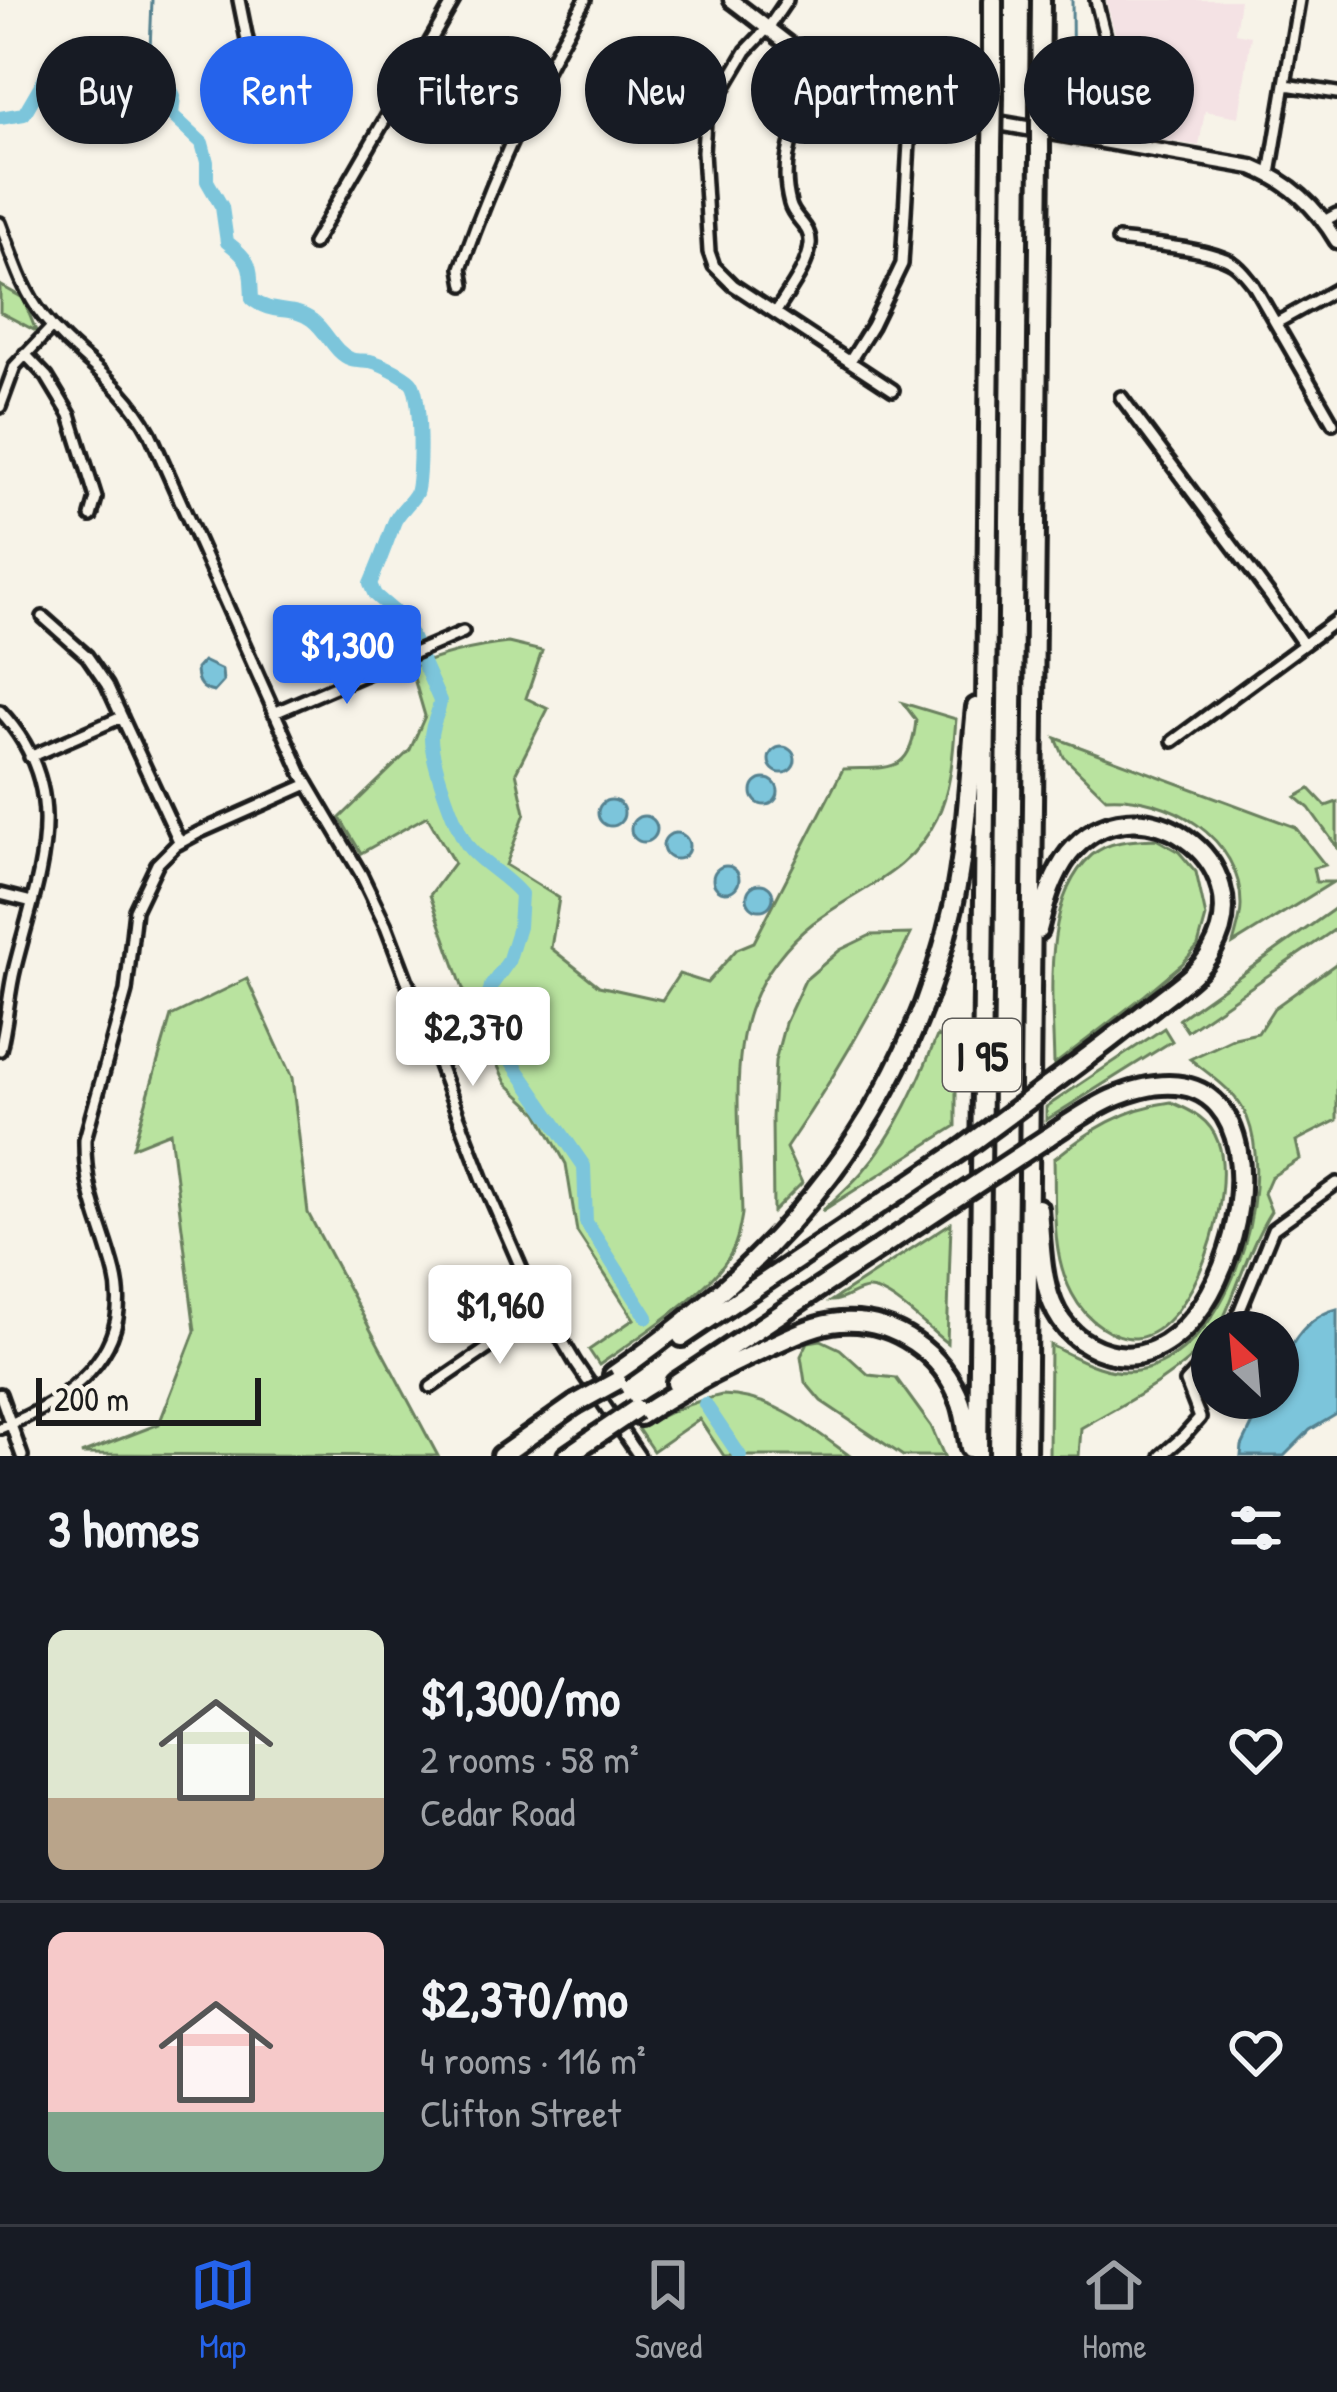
<!DOCTYPE html>
<html lang="en">
<head>
<meta charset="utf-8">
<style>
  :root { --surface:#171b24; --page:#242831; --text:#f1f3f6; --muted:#9ea1a6; --line:#363941; --accent:#2563eb }
  body { margin:0; font-family:"Patrick Hand",sans-serif; background:var(--page); color:var(--text); height:100vh; display:flex; flex-direction:column; font-size:45px; white-space:nowrap }
  * { box-sizing:border-box; margin:0 }
  p { font-size:39px; color:var(--muted) }
  .icon { flex:none; width:66px; height:66px; fill:none; stroke:currentColor; stroke-width:2; stroke-linecap:round; stroke-linejoin:round }
  .map { position:relative; height:1456px; overflow:hidden }
  .details { display:flex; flex-direction:column; background:var(--surface); flex:1 }
  .details>* { flex:none }
  .banner { position:absolute; left:36px; top:36px; width:1266px; height:108px; display:flex; gap:24px }
  .needle { width:78px; rotate:334deg }
  .buttons { position:absolute; left:1191px; top:1311px; display:grid; gap:24px }
  .buttons a { display:grid; place-items:center; width:108px; height:108px; border-radius:50%; background:var(--surface); box-shadow:0 3px 9px #0004; font-size:60px }
  .scale { position:absolute; left:36px; bottom:30px; width:225px; box-sizing:border-box; padding-left:12px; border:6px solid #1c1c1c; border-top:0; font-size:33px; line-height:42px; white-space:nowrap; color:#1c1c1c; -webkit-text-stroke:9px #f7f3e8; paint-order:stroke }
  .price { position:absolute; translate:-50% -102px; padding:0 27px; border-radius:12px; background:#fff; color:#222; font-size:39px; line-height:78px; filter:drop-shadow(0 3px 6px #0008) }
  .price::after { content:''; position:absolute; left:50%; top:72px; width:36px; height:27px; margin-left:-18px; background:inherit; clip-path:polygon(0 0,100% 0,50% 100%) }
  .price.active { background:var(--accent); color:#fff }
  ul { padding:0; list-style:none }
  li { display:flex; align-items:center; gap:36px; height:300px; padding:0 48px }
  li+li { border-top:3px solid var(--line) }
  li span { display:grid; place-items:center; flex:none; width:336px; height:240px; border-radius:18px; color:#555 }
  li>.icon { margin-inline-start:auto }
  span .icon { width:144px; height:144px; fill:#fffc; stroke-width:1 }
  li b { font-size:51px }
  h2 { display:flex; justify-content:space-between; align-items:center; height:144px; padding:0 48px; font-size:51px }
  .chip { padding:0 42px; border-radius:54px; background:var(--surface); box-shadow:0 3px 9px #0004; font-size:42px; line-height:108px }
  .chip.active { background:var(--accent); color:#fff }
  .tab-bar { display:flex; justify-content:space-around; align-items:center; height:168px; border-top:3px solid var(--line); background:var(--surface); font-size:33px; color:var(--muted) }
  .tab-bar a { display:grid; justify-items:center; gap:6px }
  .tab-bar .active { color:var(--accent) }
  .map>svg:first-child { display:block }
  .built { fill:#f4e2e4 }
  .green { fill:#b9e39f; stroke:#6a805e; stroke-width:3 }
  .water { fill:#7bc5db; stroke:#55818f; stroke-width:3 }
  .lines { fill:none; stroke-linecap:round; stroke-linejoin:round }
  .stream { stroke:#55818f; stroke-width:3 }
  .river { stroke:#7bc5db; stroke-width:14 }
  .street-casing { stroke:#1c1c1c; stroke-width:18 }
  .secondary-casing { stroke:#1c1c1c; stroke-width:21 }
  .highway-casing { stroke:#1c1c1c; stroke-width:26 }
  .street { stroke:#f7f3e8; stroke-width:9 }
  .secondary { stroke:#f7f3e8; stroke-width:12 }
  .highway { stroke:#f7f3e8; stroke-width:16 }
  .highway-bridge-casing { stroke:#1c1c1c; stroke-width:26; stroke-linecap:butt }
  .highway-bridge { stroke:#f7f3e8; stroke-width:16 }
  .labels { text-anchor:middle; dominant-baseline:central; stroke-width:9; stroke-linejoin:round; paint-order:stroke }
  .shield { fill:#f7f3e8; stroke:#5e5c59; stroke-width:3 }
  .shield-label { font-size:42px; font-weight:bold; fill:#1c1c1c }
</style>
</head>
<body>
<div class="map">
<svg width="1337" height="1456" viewBox="0 0 1337 1456">
  <rect width="100%" height="100%" fill="#f7f3e8"/>
  <filter id="ink" filterUnits="userSpaceOnUse"><feTurbulence type="fractalNoise" baseFrequency=".00833" numOctaves="2"/><feDisplacementMap in="SourceGraphic" scale="24" xChannelSelector="R" yChannelSelector="G"/><feConvolveMatrix kernelMatrix="1 2 1 2 8 2 1 2 1" color-interpolation-filters="sRGB"/></filter>
  <g filter="url(#ink)">
    <path class="built" d="M1106,0H1240L1235,33L1251,36L1239,117L1205,111L1199,146L1145,137L1138,133L1134,124L1128,82Z"/>
    <path class="green" d="M1148,88C1163,90 1171,100 1169,115L1140,121L1135,93Z
      M0,285L23,298L36,331L0,312Z
      M508,643L542,651L526,698L548,709L516,772L525,813L506,865L559,898L551,948L599,986L662,1000L679,974L707,983L737,949L754,942L843,769C890,767 911,775 916,720L903,703L956,719C953,752 952,787 937,818C909,876 860,887 813,923C787,943 764,973 752,1004C729,1060 741,1152 742,1214C739,1231 737,1245 727,1260C703,1296 636,1339 599,1365L589,1350L634,1319L577,1232L566,1164L538,1113L506,1083L469,1006L430,895L454,863L427,816L361,853L340,818L410,750L425,716L411,668C443,654 473,647 508,643Z
      M1056,738L1295,827L1325,865L1313,868L1316,882H1333L1233,944C1236,932 1241,918 1241,906C1242,837 1168,794 1106,798L1064,757Z
      M1310,789L1326,806L1337,802V847L1309,808L1296,797Z
      M1156,839L1179,852L1196,872L1206,917L1198,946L1182,964L1145,995L1054,1065C1053,1003 1040,900 1092,855C1110,840 1134,840 1156,839Z
      M1337,907V928L1187,1031L1179,1019Z
      M911,934C874,1010 834,1078 786,1148L802,1183L773,1212L772,1118L775,1061L785,1023L805,980L840,950L871,935Z
      M1337,963V1120L1296,1141L1300,1159L1271,1177L1264,1193L1271,1211C1248,1248 1237,1292 1217,1332H1212V1338C1175,1378 1128,1401 1081,1428L1079,1456H1049L1050,1345C1077,1358 1106,1376 1137,1371C1227,1358 1277,1192 1247,1117C1237,1092 1210,1075 1190,1059L1235,1038L1258,1033L1274,1008Z
      M247,979L292,1078L308,1213L438,1456L81,1454L159,1424L195,1331L170,1132L133,1147L171,1016Z
      M1164,1028L1172,1041L1046,1120V1107Z
      M937,1036L956,1042V1126L822,1211C836,1198 851,1185 863,1171C897,1132 918,1083 937,1036Z
      M1171,1102C1192,1111 1210,1119 1218,1142C1236,1191 1196,1331 1136,1338C1125,1339 1111,1333 1102,1327C1076,1311 1063,1280 1058,1250C1053,1221 1055,1189 1054,1159C1090,1130 1125,1108 1171,1102Z
      M951,1223L947,1343C928,1329 890,1289 868,1289C854,1289 846,1301 831,1301Z
      M821,1340L840,1349L869,1375L896,1378L931,1426L944,1456H903L821,1401L805,1382L801,1356L808,1342Z
      M722,1395C774,1396 810,1427 850,1456H724L699,1419L653,1451L638,1429C666,1412 691,1402 722,1395Z"/>
    <path class="water" d="M203,661L222,670L223,682L214,692C201,690 196,681 196,669Z
      M769 760a13 13 0 1 1 26 0a13 13 0 1 1-26 0Z
      M752 792a13 13 0 1 1 26 0a13 13 0 1 1-26 0Z
      M598 813a13 13 0 1 1 26 0a13 13 0 1 1-26 0Z
      M631 829a13 13 0 1 1 26 0a13 13 0 1 1-26 0Z
      M663 846a13 13 0 1 1 26 0a13 13 0 1 1-26 0Z
      M713 879a13 13 0 1 1 26 0a13 13 0 1 1-26 0Z
      M747 897a13 13 0 1 1 26 0a13 13 0 1 1-26 0Z
      M1337,1309V1414L1310,1430L1284,1456H1241L1242,1446L1265,1398H1278C1278,1361 1298,1319 1337,1309Z"/>
    <g class="lines">
      <path class="stream" d="M1072,0L1073,116
        M149,74L152,0"/>
      <path class="river" d="M0,118L24,114L45,78L61,58L81,59L156,75L169,86L174,96L172,115L202,143L207,162V181L222,207L227,242C254,263 250,267 252,299C272,316 293,305 312,320C327,331 334,353 351,359C357,361 364,360 370,361C382,364 403,374 411,382C422,393 421,480 416,493C410,504 398,512 394,523C386,544 379,564 370,584L375,595L404,620L440,701C439,714 431,725 431,737C431,760 457,836 472,851C487,867 507,877 521,894L519,927L508,962L491,986L486,1007L490,1022L510,1059L584,1166L586,1222L647,1317
        M705,1404L740,1456"/>
      <g class="street-casing">
        <path id="street" d="M239,0L260,104
          M787,0L768,28L746,51L705,120L703,152L709,252L714,266L733,285L893,390
          M1096,0C1107,48 1123,94 1122,144
          M1286,85L1337,93
          M1270,174L1299,0
          M1324,221L1337,214
          M0,223C12,254 22,290 43,316C78,361 120,377 150,433L302,774L361,874L386,926L483,1180L526,1279L575,1362L639,1456
          M1118,240C1148,244 1208,248 1233,263C1241,268 1247,277 1253,284L1333,423
          M313,244L454,0
          M464,285L461,268C494,175 535,85 585,0
          M776,312C788,292 808,267 810,245C812,226 794,220 790,204C776,152 801,114 828,72
          M1276,323L1337,289
          M25,354L47,377L70,415L96,498L91,516
          M850,361L872,326L902,264L911,108
          M1121,397L1270,596L1303,644
          M0,407L15,366L52,327
          M43,617L87,656L107,685L180,843
          M0,711C76,792 38,875 15,967C8,994 7,1023 0,1050
          M274,713L463,632
          M1173,741L1337,620
          M30,757L122,717
          M0,894L32,902
          M1231,1332L1273,1229L1337,1183
          M431,1387L544,1310
          M0,1394L22,1456
          M0,1428C65,1403 135,1354 115,1273C102,1222 84,1196 85,1139L126,991L135,910L157,864L176,845L200,832L308,784
          M1161,1456L1184,1436L1200,1418L1186,1382L1212,1354"/>
      </g>
      <g class="secondary-casing">
        <path id="secondary" d="M731,0C787,41 841,95 911,108L1252,167C1290,182 1316,206 1337,241"/>
      </g>
      <g class="highway-casing">
        <path id="highway" d="M993,96V0
          M1040,105L1041,0
          M1038,930C1045,904 1052,876 1069,854C1135,772 1265,861 1211,952C1199,973 1177,987 1158,1002C1122,1031 1085,1059 1048,1086
          M1038,1208C1043,1265 1039,1333 1108,1353C1242,1391 1321,1008 1111,1099C1089,1109 1068,1124 1048,1137
          M682,1337L961,1150
          M613,1375C784,1257 907,1114 953,907C967,841 969,774 976,707
          M676,1383L960,1195
          M640,1416C681,1388 725,1367 770,1346C792,1336 815,1324 840,1322C894,1318 943,1353 961,1403C966,1418 967,1433 970,1448
          M501,1456L575,1404
          M567,1456L596,1436
          M978,1456L992,147
          M1026,1456L1040,154"/>
      </g>
      <use href="#street" class="street"/>
      <use href="#secondary" class="secondary"/>
      <use href="#highway" class="highway"/>
      <g class="highway-bridge-casing">
        <path id="highway-bridge" d="M992,147L993,96
          M1040,154V105
          M961,1150L1048,1086
          M960,1195L1048,1137
          M575,1404L617,1381
          M596,1436L636,1409"/>
      </g>
      <use href="#highway-bridge" class="highway-bridge"/>
    </g>
  </g>
  <g class="labels">
    <rect class="shield" x="943" y="1019" width="78" height="72" rx="9"/>
    <g class="shield-label">
      <text x="982" y="1055">I 95</text>
    </g>
  </g>
</svg>
<div class="buttons">
<a><svg class="needle" viewBox="-14 -14 28 28"><path d="M0-13l5 13h-10z" fill="#e53935"/><path d="M0 13l5-13h-10z" fill="#9ea1a6"/></svg></a>
</div>
<div class="scale">200 m</div>
<b class="price active" style="left:347px;top:707px">$1,300</b>
<b class="price" style="left:473px;top:1089px">$2,370</b>
<b class="price" style="left:500px;top:1367px">$1,960</b>
<div class="banner">
<a class="chip">Buy</a>
<a class="chip active">Rent</a>
<a class="chip">Filters</a>
<a class="chip">New</a>
<a class="chip">Apartment</a>
<a class="chip">House</a>
</div>
</div>
<section class="details">
<h2>3 homes<svg class="icon" aria-label="filters" viewBox="0 0 24 24"><path d="M4 7h16M4 17h16"/><circle cx="9" cy="7" r="2"/><circle cx="15" cy="17" r="2"/></svg></h2>
<ul>
<li><span style="background:linear-gradient(#dfe7d0 70%,#b9a48a 0)"><svg class="icon" aria-label="home" viewBox="0 0 24 24"><path d="M3 11l9-7 9 7M6 9v11h12V9"/></svg></span><div><b>$1,300/mo</b><p>2 rooms · 58 m²</p><p>Cedar Road</p></div><svg class="icon" aria-label="heart" viewBox="0 0 24 24"><path d="M12 20l-8-8c-3-5 5-10 8-4 3-6 11-1 8 4z"/></svg></li>
<li><span style="background:linear-gradient(#f6c9c9 75%,#7fa58c 0)"><svg class="icon" aria-label="home" viewBox="0 0 24 24"><path d="M3 11l9-7 9 7M6 9v11h12V9"/></svg></span><div><b>$2,370/mo</b><p>4 rooms · 116 m²</p><p>Clifton Street</p></div><svg class="icon" aria-label="heart" viewBox="0 0 24 24"><path d="M12 20l-8-8c-3-5 5-10 8-4 3-6 11-1 8 4z"/></svg></li>
</ul>
</section>
<nav class="tab-bar">
<a class="active"><svg class="icon" aria-label="map" viewBox="0 0 24 24"><path d="M3 6l6-2 6 2 6-2v14l-6 2-6-2-6 2zM9 4v14M15 6v14"/></svg>Map</a>
<a><svg class="icon" aria-label="saved" viewBox="0 0 24 24"><path d="M7 4h10v16l-5-4-5 4z"/></svg>Saved</a>
<a><svg class="icon" aria-label="home" viewBox="0 0 24 24"><path d="M3 11l9-7 9 7M6 9v11h12V9"/></svg>Home</a>
</nav>
</body>
</html>
